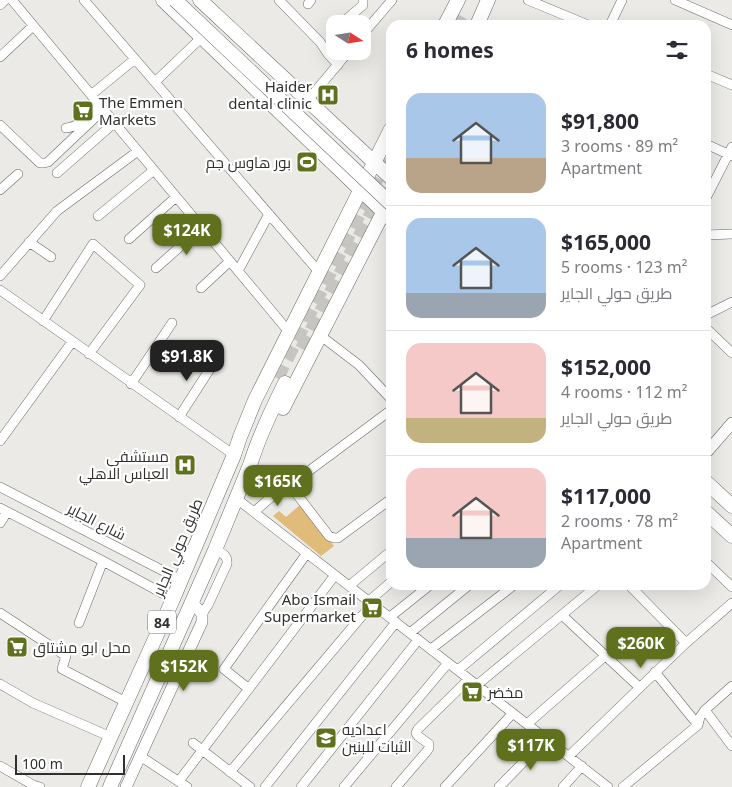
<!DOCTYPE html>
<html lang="en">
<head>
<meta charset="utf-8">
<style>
  :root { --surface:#fff; --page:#f7f7f7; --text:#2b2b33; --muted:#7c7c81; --line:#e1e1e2; --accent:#60711e }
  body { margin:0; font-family:"Noto Sans",Cairo,sans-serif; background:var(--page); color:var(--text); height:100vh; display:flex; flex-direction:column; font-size:19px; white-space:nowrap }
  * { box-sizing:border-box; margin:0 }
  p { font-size:16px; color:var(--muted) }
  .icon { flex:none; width:28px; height:28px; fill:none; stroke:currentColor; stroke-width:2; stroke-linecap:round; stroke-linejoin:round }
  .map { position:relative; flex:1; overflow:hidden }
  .panel { position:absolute; left:386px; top:20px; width:325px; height:570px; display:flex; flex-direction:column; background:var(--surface); border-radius:15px; box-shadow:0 5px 20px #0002 }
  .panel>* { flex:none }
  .needle { width:32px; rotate:102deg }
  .controls { position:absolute; left:326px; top:15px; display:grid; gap:10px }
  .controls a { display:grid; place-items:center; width:45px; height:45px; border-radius:10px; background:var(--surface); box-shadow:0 5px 20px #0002; font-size:25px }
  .scale { position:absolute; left:15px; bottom:12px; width:110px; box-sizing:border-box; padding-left:5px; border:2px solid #31302f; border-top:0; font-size:14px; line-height:18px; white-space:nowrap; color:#31302f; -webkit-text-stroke:4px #fff; paint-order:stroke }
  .price { position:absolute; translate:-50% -42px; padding:0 11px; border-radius:10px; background:var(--accent); color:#fff; font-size:16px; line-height:32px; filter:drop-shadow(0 1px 2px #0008) }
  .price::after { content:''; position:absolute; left:50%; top:30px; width:15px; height:11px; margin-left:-8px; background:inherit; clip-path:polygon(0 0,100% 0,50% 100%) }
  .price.on { background:#222; color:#fff }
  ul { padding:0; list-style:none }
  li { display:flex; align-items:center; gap:15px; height:125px; padding:0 20px }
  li+li { border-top:1px solid var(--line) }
  li span { display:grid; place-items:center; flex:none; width:140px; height:100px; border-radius:15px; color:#555 }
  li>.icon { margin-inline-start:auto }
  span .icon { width:60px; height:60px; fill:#fffc; stroke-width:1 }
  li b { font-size:21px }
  h2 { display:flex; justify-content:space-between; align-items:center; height:60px; padding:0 20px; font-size:21px }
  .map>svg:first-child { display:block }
  .green { fill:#e0bb79 }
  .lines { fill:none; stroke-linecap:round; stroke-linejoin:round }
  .highway-tunnel { stroke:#c6c5c1; stroke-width:14; stroke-dasharray:14 7; stroke-linecap:butt }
  .minor-casing { stroke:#6b6966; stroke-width:10 }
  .major-casing { stroke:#6b6966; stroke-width:12 }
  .highway-casing { stroke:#6b6966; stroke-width:15 }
  .minor { stroke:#fff; stroke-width:9 }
  .major { stroke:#fff; stroke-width:11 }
  .highway { stroke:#fff; stroke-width:14 }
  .highway-bridge-casing { stroke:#6b6966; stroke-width:15; stroke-linecap:butt }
  .highway-bridge { stroke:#fff; stroke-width:14 }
  .labels { text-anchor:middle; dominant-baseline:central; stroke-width:4.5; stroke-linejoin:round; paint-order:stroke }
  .shield { fill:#fff; stroke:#6f6e6d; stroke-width:1 }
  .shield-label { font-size:14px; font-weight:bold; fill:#31302f }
  .poi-label { font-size:15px; fill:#31302f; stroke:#fff; text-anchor:end }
  .street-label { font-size:15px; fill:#31302f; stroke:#fff }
</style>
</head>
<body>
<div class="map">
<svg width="732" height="787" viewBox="0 0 732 787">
  <rect width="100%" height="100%" fill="#ebeae6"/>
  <path class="green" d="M300,505L334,546L321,556L273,516L279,511L286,517Z"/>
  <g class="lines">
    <path class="highway-tunnel" d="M454,25L459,15
      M468,25L470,21
      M302,349L391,175
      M277,378L391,150"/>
    <g class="minor-casing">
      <path id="minor" d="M12,0L289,332
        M84,0L319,272
        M279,0L320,42L328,54L338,65
        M528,0L588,25
        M675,0L732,25
        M308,4L311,0
        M0,5L5,0
        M341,24L363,5V0
        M610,25L622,0
        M334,30L335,29
        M362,35L392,0
        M0,57L33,26
        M706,74L732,85
        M155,82L202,37
        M91,95L135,59
        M308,100L349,51
        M0,125L40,163H44L48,162L103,110
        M66,128C80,127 89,114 99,105
        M706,144L732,156
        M57,173L114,123
        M0,190L18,174
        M706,198L732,147
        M98,216L154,170
        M706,235L732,234
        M129,239L176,197
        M29,242L51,257
        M156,268L202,227
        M238,271L269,214
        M0,276L57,211L138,151
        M201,288L230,261
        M0,290L234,455
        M706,315L732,302
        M43,321L93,244L140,285L89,354
        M706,328L732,353
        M321,336L359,365L391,399
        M131,384L172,323
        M179,417L215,361
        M0,441L72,342
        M250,465C263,474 277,488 294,482L391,410
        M289,484L329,536L334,538H338L391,499
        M0,487L181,580
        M237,499L608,787
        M0,508L103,561L173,599
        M254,512L286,484
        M0,523L7,512
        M706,562L732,587
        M629,585L686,643
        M349,586L391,551
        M369,601L391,582
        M0,613L66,656L62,669L126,702
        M202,614L208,605L227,564C228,555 222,553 215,550
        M562,615L639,687
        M390,617L430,585
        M79,623L103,561
        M410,633L469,585
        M431,649L514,585
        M458,670L560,585
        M655,672L698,725
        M0,684L33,703L111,737
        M477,685L598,585
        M249,689L224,669L307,553
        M705,710L732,746
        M527,724L605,656
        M193,743L250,787
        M140,756L187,787
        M569,756L686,643L732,603
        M0,766L33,785L40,787
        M230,772L372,604
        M179,781L335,575
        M265,787L396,622
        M301,787L418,640
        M344,787L448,663
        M396,787L427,751L429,748V744L418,736L416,733L418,729L469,679
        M445,787L513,713
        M499,787L546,739
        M563,787L582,766
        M623,787L698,725L700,717L705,710L732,686"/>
    </g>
    <g class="major-casing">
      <path id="major" d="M706,453L732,423
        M126,787L202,622V614L192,602"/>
    </g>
    <g class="highway-casing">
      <path id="highway" d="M163,0L391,219
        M200,0L391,178
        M445,25L458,0
        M477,25L488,0
        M283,408L387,205
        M706,482L732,506
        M706,512L732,536
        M88,787L173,599L234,455L240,437L255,400L391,129
        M110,787L215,550L250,465C259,436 272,409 285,383"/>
    </g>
    <use href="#minor" class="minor"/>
    <use href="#major" class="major"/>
    <use href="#highway" class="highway"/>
    <g class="highway-bridge-casing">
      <path id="highway-bridge" d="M175,0L391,204"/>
    </g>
    <use href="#highway-bridge" class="highway-bridge"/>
  </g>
  <defs>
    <g id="hospital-square" transform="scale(1.125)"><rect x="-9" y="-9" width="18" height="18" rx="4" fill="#60711e" stroke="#fff"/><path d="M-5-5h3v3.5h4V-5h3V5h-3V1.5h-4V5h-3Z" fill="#fff"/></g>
    <g id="supermarket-square" transform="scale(1.125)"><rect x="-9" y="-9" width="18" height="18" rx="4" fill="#60711e" stroke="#fff"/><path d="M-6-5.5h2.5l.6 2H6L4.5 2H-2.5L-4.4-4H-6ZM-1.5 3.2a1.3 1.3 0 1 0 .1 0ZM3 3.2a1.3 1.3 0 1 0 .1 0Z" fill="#fff"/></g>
    <g id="stadium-square" transform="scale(1.125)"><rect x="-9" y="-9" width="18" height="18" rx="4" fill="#60711e" stroke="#fff"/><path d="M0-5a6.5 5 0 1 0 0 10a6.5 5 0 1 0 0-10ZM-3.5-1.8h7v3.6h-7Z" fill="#fff"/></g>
    <g id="school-square" transform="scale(1.125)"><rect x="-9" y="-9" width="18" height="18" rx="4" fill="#60711e" stroke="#fff"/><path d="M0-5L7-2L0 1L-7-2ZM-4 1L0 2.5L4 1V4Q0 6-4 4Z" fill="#fff"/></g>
  </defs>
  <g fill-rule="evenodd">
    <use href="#hospital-square" x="328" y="95"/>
    <use href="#supermarket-square" x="83" y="111"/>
    <use href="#stadium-square" x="307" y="162"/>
    <use href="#hospital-square" x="185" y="465"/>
    <use href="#supermarket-square" x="372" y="608"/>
    <use href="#supermarket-square" x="17" y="647"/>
    <use href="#supermarket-square" x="472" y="692"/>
    <use href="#school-square" x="326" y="738"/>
  </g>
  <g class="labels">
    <rect class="shield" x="148" y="610.5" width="28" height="23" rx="4"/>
    <g class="shield-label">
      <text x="162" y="622">84</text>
    </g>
    <g class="poi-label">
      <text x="312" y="86">Haider<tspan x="312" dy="17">dental clinic</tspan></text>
      <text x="99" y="102" text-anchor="start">The Emmen<tspan x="99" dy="17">Markets</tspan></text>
      <text x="291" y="162">بور هاوس جم</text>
      <text x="169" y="456">مستشفى<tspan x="169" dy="17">العباس الاهلي</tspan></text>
      <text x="356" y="599">Abo Ismail<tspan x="356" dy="17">Supermarket</tspan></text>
      <text x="33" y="647" text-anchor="start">محل ابو مشتاق</text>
      <text x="488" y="692" text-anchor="start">مخضر</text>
      <text x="342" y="729" text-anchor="start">اعداديه<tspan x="342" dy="17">الثبات للبنين</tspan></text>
    </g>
    <g class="street-label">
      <text transform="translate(97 521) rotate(27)">شارع الجاير</text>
      <text transform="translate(177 547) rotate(-67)">طريق حولي الجاير</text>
    </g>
  </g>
</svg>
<div class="controls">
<a><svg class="needle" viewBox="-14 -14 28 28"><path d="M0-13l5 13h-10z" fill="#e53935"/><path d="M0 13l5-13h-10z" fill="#7c7c81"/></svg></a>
</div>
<div class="scale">100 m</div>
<b class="price" style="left:187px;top:256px">$124K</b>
<b class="price on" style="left:187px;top:382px">$91.8K</b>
<b class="price" style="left:278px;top:507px">$165K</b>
<b class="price" style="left:641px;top:669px">$260K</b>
<b class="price" style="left:184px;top:692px">$152K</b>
<b class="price" style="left:531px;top:771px">$117K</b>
<section class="panel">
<h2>6 homes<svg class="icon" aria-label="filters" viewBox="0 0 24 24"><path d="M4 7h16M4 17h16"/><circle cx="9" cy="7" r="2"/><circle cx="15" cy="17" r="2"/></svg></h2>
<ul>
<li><span style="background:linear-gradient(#a9c7e8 65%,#b9a48a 0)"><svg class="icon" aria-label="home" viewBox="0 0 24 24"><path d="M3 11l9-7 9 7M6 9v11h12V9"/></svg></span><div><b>$91,800</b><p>3 rooms · 89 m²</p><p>Apartment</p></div></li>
<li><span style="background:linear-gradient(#a9c7e8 75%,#9aa5b1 0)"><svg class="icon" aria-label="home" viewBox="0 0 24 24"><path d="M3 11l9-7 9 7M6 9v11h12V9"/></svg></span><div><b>$165,000</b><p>5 rooms · 123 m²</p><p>طريق حولي الجاير</p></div></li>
<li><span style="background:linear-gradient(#f6c9c9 75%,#c2b280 0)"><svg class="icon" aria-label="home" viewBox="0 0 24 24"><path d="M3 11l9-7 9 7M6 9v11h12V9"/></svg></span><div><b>$152,000</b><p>4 rooms · 112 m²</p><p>طريق حولي الجاير</p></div></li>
<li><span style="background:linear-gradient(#f6c9c9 70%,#9aa5b1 0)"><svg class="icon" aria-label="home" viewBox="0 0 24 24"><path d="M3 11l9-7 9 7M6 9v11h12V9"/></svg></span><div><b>$117,000</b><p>2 rooms · 78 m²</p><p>Apartment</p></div></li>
</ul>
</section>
</div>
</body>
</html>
